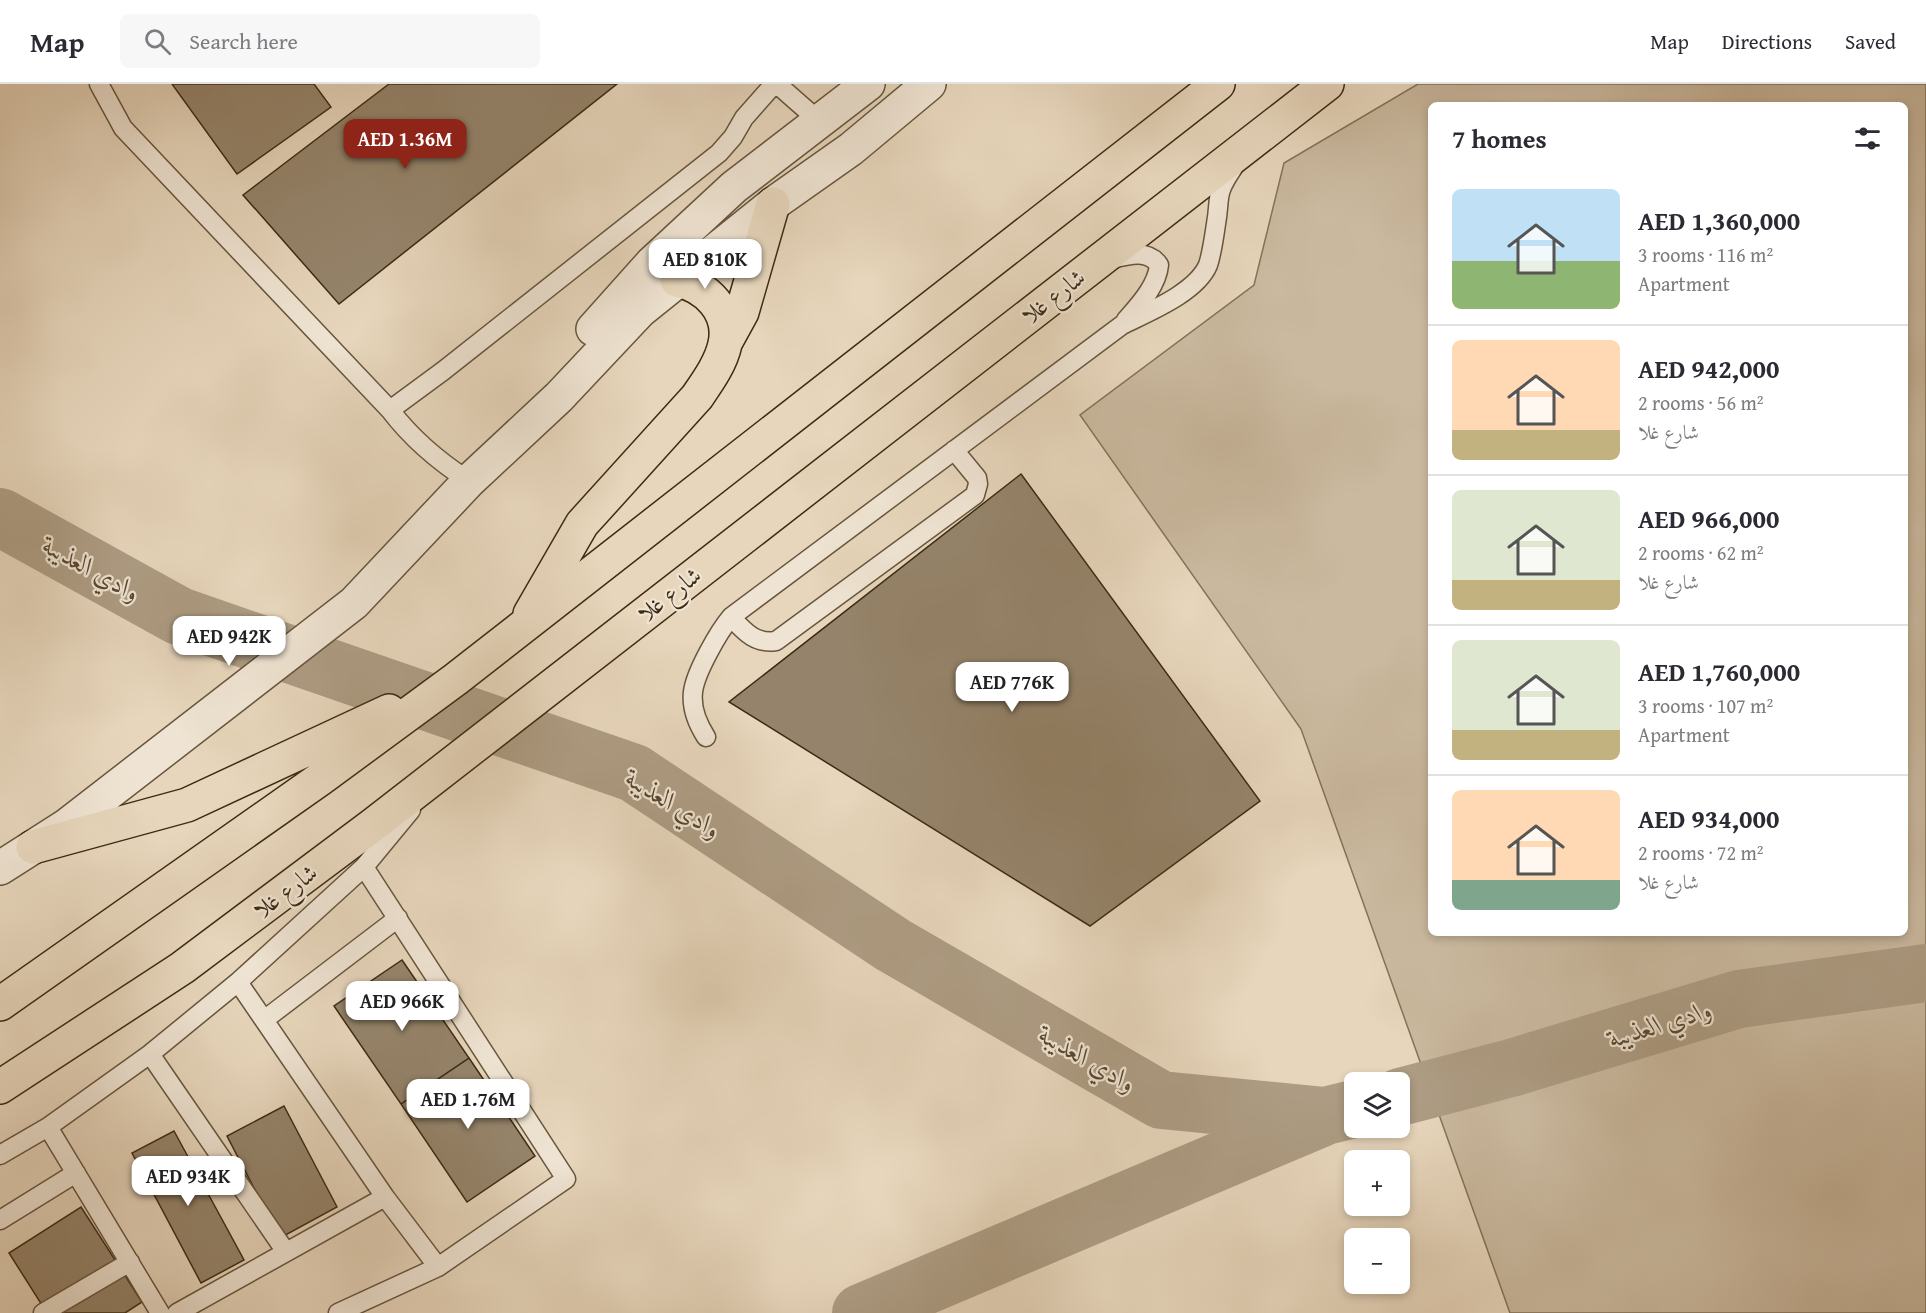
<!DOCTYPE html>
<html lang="en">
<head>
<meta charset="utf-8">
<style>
  :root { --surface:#fff; --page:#f7f7f7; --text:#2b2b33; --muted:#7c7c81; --line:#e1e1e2; --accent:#8f2418 }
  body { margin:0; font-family:"Gentium Book Plus",Amiri,serif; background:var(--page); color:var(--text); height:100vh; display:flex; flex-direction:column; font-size:22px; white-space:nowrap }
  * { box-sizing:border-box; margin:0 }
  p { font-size:20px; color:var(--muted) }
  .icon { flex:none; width:33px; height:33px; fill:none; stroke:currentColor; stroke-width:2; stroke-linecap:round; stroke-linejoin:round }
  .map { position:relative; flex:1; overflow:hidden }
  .side { position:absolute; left:1428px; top:18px; width:480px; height:834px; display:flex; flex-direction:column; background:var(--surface); border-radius:9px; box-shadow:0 3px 9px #0003 }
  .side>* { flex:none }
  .fabs { position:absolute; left:1344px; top:988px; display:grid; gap:12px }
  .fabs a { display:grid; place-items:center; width:66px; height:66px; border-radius:9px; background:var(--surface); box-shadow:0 3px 9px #0003; font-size:30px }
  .price { position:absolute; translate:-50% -51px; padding:0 14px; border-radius:12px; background:#fff; color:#222; font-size:20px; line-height:39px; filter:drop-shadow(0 2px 3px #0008) }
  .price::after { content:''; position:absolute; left:50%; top:36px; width:18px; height:14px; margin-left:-9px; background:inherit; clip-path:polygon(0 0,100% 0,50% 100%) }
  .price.on { background:var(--accent); color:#fff }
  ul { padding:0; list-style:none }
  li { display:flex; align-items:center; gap:18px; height:150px; padding:0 24px }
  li+li { border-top:2px solid var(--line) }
  li span { display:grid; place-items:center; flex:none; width:168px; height:120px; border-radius:9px; color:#555 }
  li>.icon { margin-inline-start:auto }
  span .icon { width:72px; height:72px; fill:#fffc; stroke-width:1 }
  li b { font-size:26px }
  h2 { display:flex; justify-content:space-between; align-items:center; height:72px; padding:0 24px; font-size:26px }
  header { display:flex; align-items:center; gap:36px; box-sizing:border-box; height:84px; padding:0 30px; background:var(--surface); border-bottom:2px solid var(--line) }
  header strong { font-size:28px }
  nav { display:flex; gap:33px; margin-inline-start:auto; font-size:21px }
  .search { width:420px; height:54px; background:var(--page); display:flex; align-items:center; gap:15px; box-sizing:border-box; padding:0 21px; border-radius:9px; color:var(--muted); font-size:22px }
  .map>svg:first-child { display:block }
  .green { fill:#cab99f; stroke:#83725a; stroke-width:1.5; fill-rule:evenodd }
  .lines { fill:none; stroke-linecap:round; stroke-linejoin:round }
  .river { stroke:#ad9c83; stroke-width:58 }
  .building { fill:#95846b; stroke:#3c2b14; stroke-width:1.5 }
  .service-casing { stroke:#67563e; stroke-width:21 }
  .tertiary-casing { stroke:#67563e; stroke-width:36 }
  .primary-casing { stroke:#3c2b14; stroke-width:36 }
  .service { stroke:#efe4d3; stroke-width:18 }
  .tertiary { stroke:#efe4d3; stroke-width:33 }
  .primary { stroke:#e7d6bc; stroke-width:33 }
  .labels { text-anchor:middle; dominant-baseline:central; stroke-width:4.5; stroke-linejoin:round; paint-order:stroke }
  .street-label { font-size:24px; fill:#3c2b14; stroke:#efe4d3 }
  .water-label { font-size:26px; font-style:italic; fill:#584730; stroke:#efe4d3 }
</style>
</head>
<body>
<header>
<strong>Map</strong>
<div class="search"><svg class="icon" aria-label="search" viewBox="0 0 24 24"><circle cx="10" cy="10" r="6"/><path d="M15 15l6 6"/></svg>Search here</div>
<nav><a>Map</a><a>Directions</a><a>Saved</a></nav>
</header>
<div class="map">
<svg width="1926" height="1229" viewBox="0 0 1926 1229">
  <rect width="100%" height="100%" fill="#e7d6bc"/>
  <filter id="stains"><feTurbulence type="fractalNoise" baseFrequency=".00333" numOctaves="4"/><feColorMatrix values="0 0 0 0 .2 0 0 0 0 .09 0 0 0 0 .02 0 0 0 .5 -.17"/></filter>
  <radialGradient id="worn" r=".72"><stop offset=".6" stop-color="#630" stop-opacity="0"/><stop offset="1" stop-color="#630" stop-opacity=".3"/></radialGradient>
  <path class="green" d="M1418,0H1926V1229H1510L1301,645L1080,331L1254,201L1284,79ZM1431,21H1905V849H1431Z"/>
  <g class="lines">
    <path class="river" d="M0,433L179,532L634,689L893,861L1161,1016L1325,1032L1354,1025
      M1400,1013L1511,984L1739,915L1926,889
      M861,1229L1321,1034"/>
  </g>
  <path class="building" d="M172,0H314L331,23L237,90Z
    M389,0H617L339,220L243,111Z
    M1021,390L1260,717L1090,842L729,618Z
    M402,876L469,974L401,1020L334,922Z
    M469,974L535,1072L467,1118L401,1020Z
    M284,1022L337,1123L280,1154L227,1052Z
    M174,1047L244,1176L201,1199L132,1069Z
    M81,1123L142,1218L125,1229H47L9,1169Z"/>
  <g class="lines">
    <g class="service-casing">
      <path id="service" d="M99,0L123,44L390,326
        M777,0L819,37
        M1112,175C1128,171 1148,165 1159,181C1157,202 1139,221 1126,236
        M469,397C438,377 412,355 390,326L443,287L719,69L733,53L744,34L774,0
        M731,533C745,548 755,560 776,557L975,411L978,400L977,394L954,366
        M706,653C697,639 691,625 693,608C695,589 719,547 731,533L1122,241C1148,228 1196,209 1208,181C1212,169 1214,153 1216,140C1221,112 1214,112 1233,84
        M238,898L385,1113L438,1183L566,1095L364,783
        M264,936L398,834
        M150,970L286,1168
        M48,1043L160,1229
        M0,1071L48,1043L150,970L238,898L364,783L411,726
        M0,1136L76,1089
        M43,1229L130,1178
        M177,1229L385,1113
        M338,1229L438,1183"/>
    </g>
    <g class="tertiary-casing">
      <path id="tertiary" d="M593,245L652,179L734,103L868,0
        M0,784L66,742L354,519L469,397L559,313L640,227L773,120L851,65L929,0"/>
    </g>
    <g class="primary-casing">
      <path id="primary" d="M725,259L742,228L773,120
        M530,530L582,440L697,313C708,297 721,279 725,260C732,227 706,202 677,196
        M33,763L187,721L389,627
        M0,920L320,695L456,595L1218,0
        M0,1003L182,884L373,741L1327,0"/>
    </g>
    <use href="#service" class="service"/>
    <use href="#tertiary" class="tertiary"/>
    <use href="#primary" class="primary"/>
  </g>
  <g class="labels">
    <g class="street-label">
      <text transform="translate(1053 212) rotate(-38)">شارع غلا</text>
      <text transform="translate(669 510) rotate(-38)">شارع غلا</text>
      <text transform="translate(285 807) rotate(-37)">شارع غلا</text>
    </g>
    <g class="water-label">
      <text transform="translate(92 484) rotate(29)">وادي العذيبة</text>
      <text transform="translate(674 719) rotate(32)">وادي العذيبة</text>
      <text transform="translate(1660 939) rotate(-17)">وادي العذيبة</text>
      <text transform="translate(1088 974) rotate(30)">وادي العذيبة</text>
    </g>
  </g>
  <rect width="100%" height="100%" filter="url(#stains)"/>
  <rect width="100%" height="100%" fill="url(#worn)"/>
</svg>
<div class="fabs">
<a><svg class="icon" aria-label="layers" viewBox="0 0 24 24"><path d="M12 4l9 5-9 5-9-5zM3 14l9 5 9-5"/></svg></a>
<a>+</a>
<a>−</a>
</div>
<b class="price on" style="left:405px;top:86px">AED 1.36M</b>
<b class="price" style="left:705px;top:206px">AED 810K</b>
<b class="price" style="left:229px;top:583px">AED 942K</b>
<b class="price" style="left:1012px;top:629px">AED 776K</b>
<b class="price" style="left:402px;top:948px">AED 966K</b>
<b class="price" style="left:468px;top:1046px">AED 1.76M</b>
<b class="price" style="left:188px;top:1123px">AED 934K</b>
<section class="side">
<h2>7 homes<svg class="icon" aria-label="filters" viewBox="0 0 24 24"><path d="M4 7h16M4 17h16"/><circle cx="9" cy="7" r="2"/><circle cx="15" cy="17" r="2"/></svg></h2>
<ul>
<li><span style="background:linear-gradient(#bfe0f5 60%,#8fb573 0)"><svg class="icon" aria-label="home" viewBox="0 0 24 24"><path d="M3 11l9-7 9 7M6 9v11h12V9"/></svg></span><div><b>AED 1,360,000</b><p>3 rooms · 116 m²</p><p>Apartment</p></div></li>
<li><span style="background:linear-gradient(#ffd9b3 75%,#c2b280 0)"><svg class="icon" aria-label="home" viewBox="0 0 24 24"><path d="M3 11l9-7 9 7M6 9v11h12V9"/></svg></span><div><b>AED 942,000</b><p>2 rooms · 56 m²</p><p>شارع غلا</p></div></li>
<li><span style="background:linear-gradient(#dfe7d0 75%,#c2b280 0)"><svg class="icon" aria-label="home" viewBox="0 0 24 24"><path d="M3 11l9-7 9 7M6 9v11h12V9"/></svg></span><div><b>AED 966,000</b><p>2 rooms · 62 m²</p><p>شارع غلا</p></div></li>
<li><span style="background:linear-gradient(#dfe7d0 75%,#c2b280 0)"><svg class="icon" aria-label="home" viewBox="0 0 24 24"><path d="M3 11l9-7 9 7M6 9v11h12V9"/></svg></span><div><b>AED 1,760,000</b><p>3 rooms · 107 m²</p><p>Apartment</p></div></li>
<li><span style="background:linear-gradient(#ffd9b3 75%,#7fa58c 0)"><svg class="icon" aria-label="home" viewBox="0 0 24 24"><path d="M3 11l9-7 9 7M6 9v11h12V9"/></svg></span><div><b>AED 934,000</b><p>2 rooms · 72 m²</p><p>شارع غلا</p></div></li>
</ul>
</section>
</div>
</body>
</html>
